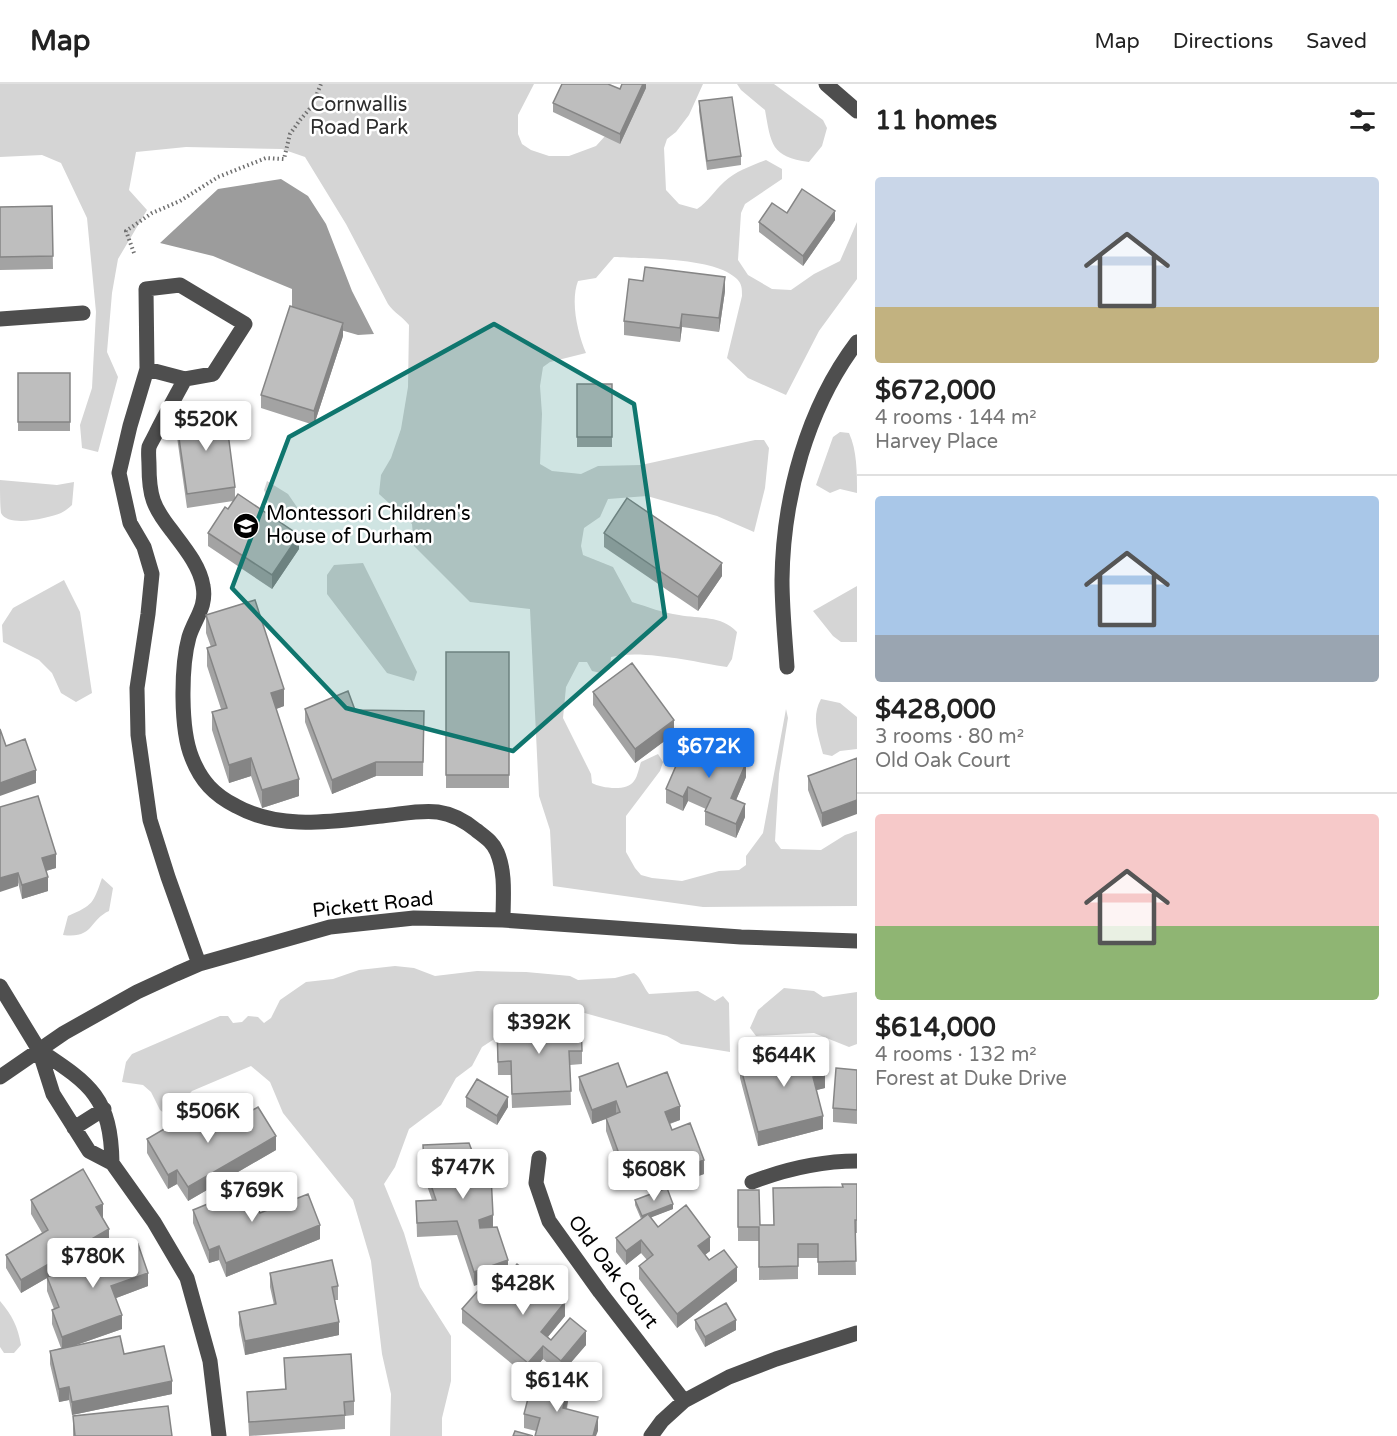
<!DOCTYPE html>
<html lang="en">
<head>
<meta charset="utf-8">
<style>
  :root { --surface:#fff; --page:#f6f6f6; --text:#222; --muted:#767676; --line:#e0e0e0; --accent:#1a73e8 }
  body { margin:0; font-family:"Varela Round",sans-serif; background:var(--page); color:var(--text); height:100vh; display:flex; flex-direction:column; font-size:22px; white-space:nowrap }
  * { box-sizing:border-box; margin:0 }
  p { font-size:20px; color:var(--muted) }
  .icon { flex:none; width:33px; height:33px; fill:none; stroke:currentColor; stroke-width:2; stroke-linecap:round; stroke-linejoin:round }
  .map { position:relative; flex:1; overflow:hidden }
  .panel { display:flex; flex-direction:column; background:var(--surface); width:540px }
  .panel>* { flex:none }
  .price { position:absolute; translate:-50% -51px; padding:0 14px; border-radius:6px; background:#fff; color:#222; font-size:20px; line-height:39px; filter:drop-shadow(0 2px 3px #0008) }
  .price::after { content:''; position:absolute; left:50%; top:36px; width:18px; height:14px; margin-left:-9px; background:inherit; clip-path:polygon(0 0,100% 0,50% 100%) }
  .price.active { background:var(--accent); color:#fff }
  ul { padding:0; list-style:none }
  li { display:grid; align-content:center; gap:12px; height:318px; padding:0 18px }
  li+li { border-top:2px solid var(--line) }
  li span { display:grid; place-items:center; height:186px; border-radius:6px; color:#555 }
  li>.icon { margin-inline-start:auto }
  span .icon { width:108px; height:108px; fill:#fffc; stroke-width:1 }
  li b { font-size:26px }
  h2 { display:flex; justify-content:space-between; align-items:center; height:72px; padding:0 18px; font-size:26px }
  header { display:flex; align-items:center; gap:36px; box-sizing:border-box; height:84px; padding:0 30px; background:var(--surface); border-bottom:2px solid var(--line) }
  header strong { font-size:28px }
  nav { display:flex; gap:33px; margin-inline-start:auto; font-size:21px }
  main { display:flex; flex:1; min-height:0 }
  .map>svg:first-child { display:block }
  .green { fill:#d5d5d5 }
  .water { fill:#9c9c9c }
  .lines { fill:none; stroke-linecap:round; stroke-linejoin:round }
  .path { stroke:#707070; stroke-width:4; stroke-dasharray:1.5 3; stroke-linecap:butt }
  .minor { stroke:#4e4e4e; stroke-width:15 }
  .wall { fill:#a3a3a3 }
  .shaded-wall { fill:#858585 }
  .building { fill:#bebebe; stroke:#858585; stroke-width:1.5 }
  .marked { fill:#0f766e; fill-opacity:0.2; stroke:#0f766e; stroke-width:4.5; stroke-linejoin:round }
  .labels { text-anchor:middle; dominant-baseline:central; stroke-width:5; stroke-linejoin:round; paint-order:stroke }
  .park-label { font-size:20px; fill:#2c2c2c; stroke:#fff }
  .poi-label { font-size:20px; fill:#000; stroke:#fff; text-anchor:start }
  .street-label { font-size:20px; fill:#000; stroke:#fff }
</style>
</head>
<body>
<header>
<strong>Map</strong>
<nav><a>Map</a><a>Directions</a><a>Saved</a></nav>
</header>
<main>
<div class="map">
<svg width="857" height="1352" viewBox="0 0 857 1352">
  <rect width="100%" height="100%" fill="#fff"/>
  <path class="green" d="M0,0H534L518,31V50L522,60L531,66L549,72H569L596,62L635,19L641,0H703L689,31L676,48L667,55L664,64L666,106L679,120L697,125C708,118 714,107 724,98C736,87 751,82 766,76L782,85V95L745,120L741,129L738,176L748,191L772,205L791,206L814,190L840,177L857,138V195L819,247L786,311L748,294L727,274L742,212C742,205 742,200 737,195C715,173 645,175 614,173L596,194L578,197C570,218 578,250 586,269L550,278L543,283L540,302L542,330L540,380L552,387L581,390L598,382L641,381L755,356H764L769,364L765,404L754,448L717,432L647,412L608,415L600,433L584,444L581,462L583,471L613,483L632,518C648,523 663,529 679,531C700,535 721,531 737,548L732,575L727,583C695,578 641,565 611,573L610,585L601,589L592,587L587,578H579L566,603L563,634L591,690L592,699C601,704 627,708 634,697C638,692 639,683 641,678L658,670L663,678L660,687L626,732V768L635,784L641,791L652,794L682,797L719,787L739,786L746,781V772L763,749L786,625L788,634L779,690L775,757L781,765L821,766L845,751L857,747V822L703,823L553,802L550,746L539,712L530,525L470,518L414,462L412,440L379,410L381,391L391,374L401,345L408,303L409,241C402,232 394,229 388,220L346,140L305,73L282,65L186,63L136,68L129,106L147,126L118,175L112,209L107,268L118,293L98,368L82,364L80,341L92,304L96,228L87,134L61,79L42,71L0,73Z
    M737,0H774L823,36L827,44L822,62L809,78C771,73 771,60 765,26L741,6Z
    M840,348L849,349C857,366 857,389 857,409L840,405L830,409L816,401L833,353Z
    M0,396L57,401L74,398L72,421C69,424 65,427 61,429C49,434 8,444 1,429C0,421 0,405 0,396Z
    M267,397L288,410L299,426L283,431L273,428L264,406Z
    M363,479L417,588L414,597L387,589L327,510V491L334,481Z
    M64,496L80,528L92,609L76,618L61,609L52,589L39,576L3,558L2,541L13,524Z
    M857,502V558H841L833,552L813,527Z
    M821,615L840,619L857,633V665L840,667L832,672L823,670C818,651 811,633 821,615Z
    M102,794L113,804L109,827C89,836 94,855 63,851L68,832C93,821 93,820 102,794Z
    M395,882L414,884L435,892L477,887L526,888L570,892L578,896L615,894L634,889C642,895 643,903 649,910L698,907L715,917L723,912L729,919L730,968L681,960L667,952L581,928L540,925L482,963L472,982L456,994L441,1021L409,1045L395,1083L384,1100L404,1149L420,1203L451,1252V1297L442,1334V1352H390L391,1310L382,1270L371,1177L353,1116L283,1029L270,998L251,982L192,1007L168,1032L160,1026L151,1008L143,1001L122,998L126,978L132,970L220,932H228L233,939L242,938L248,932L258,933L264,939L271,934L280,916L306,898L333,895L359,886Z
    M784,904L814,907L823,913L857,908V960L849,963L814,949L756,952L750,944L758,926Z
    M0,1217C12,1231 18,1243 21,1261L14,1269H4L0,1263Z"/>
  <path class="water" d="M281,95L308,112L326,140L352,207L374,250L358,251L292,232V205L213,172L160,159L218,105Z"/>
  <g class="lines">
    <path class="path" d="M134,169L126,147L152,129L180,117L218,93L266,74L284,75L290,50L300,36L312,22L321,0"/>
    <path class="minor" d="M826,0L857,27
      M0,235L83,229
      M147,285L185,295
      M787,583C785,554 782,525 782,496C783,413 807,324 857,258
      M199,880L168,793L150,736L138,651L137,604L148,530L152,490L144,463L130,439L119,389L130,342L147,285L146,205L180,201L245,240L213,290L185,295C176,312 166,329 157,347C155,352 151,358 149,363C148,368 149,376 149,381C149,412 153,423 172,447C184,463 200,482 203,502C207,523 195,534 189,553C181,582 180,645 192,674C201,697 214,711 236,722C281,747 333,737 382,732C420,728 443,719 476,746C485,753 493,758 497,768C506,789 503,814 503,836
      M0,902L39,966L53,1010L89,1067L112,1079L154,1138L187,1194L210,1277L219,1352
      M39,966C90,1000 111,1013 112,1079
      M0,993L64,949L137,908L176,890L199,880L330,843L414,834L503,836L741,853L857,857
      M74,1044L104,1025
      M539,1074L536,1099L549,1137L600,1208L684,1317
      M752,1098C786,1085 820,1077 857,1077
      M651,1352L662,1337L684,1317L729,1293L776,1275L857,1249"/>
  </g>
  <path class="wall" d="M646,0V4L620,60L553,28V19Z
    M699,17L741,72V81L707,86L699,27Z
    M52,122L53,185L0,186V123Z
    M787,129L835,136L803,182L759,148V138Z
    M725,207L719,248L682,243L680,258L624,251V237Z
    M343,252L314,341L261,324V311Z
    M18,289H70V347H18Z
    M577,300H612V363H577Z
    M176,333L235,403V414L299,465L272,505L208,462V449L228,425L233,417L187,424L176,346Z
    M604,449L722,492L698,527L604,463Z
    M206,531L284,622L276,625L299,712L262,724L251,692L229,699L212,646V628L221,625L207,582V564L211,563L206,549Z
    M446,568H509V704H446Z
    M593,608L674,650L635,679L593,621Z
    M305,625L424,627L423,692H376L332,710L305,638Z
    M857,674L822,743L808,706V692Z
    M746,693L736,716L745,733L736,754L705,741V727L706,725L688,717L683,727L666,719V705Z
    M0,723L56,784L46,787L48,807L22,815Z
    M497,942L582,967V980L570,981L571,1021L512,1024L511,991H498Z
    M740,981L825,1004L816,1006L823,1045L758,1062L740,994Z
    M857,986V1040L833,1038V1024Z
    M579,993L627,1003L680,1036L670,1040L672,1046L704,1090L671,1102L666,1088L626,1103L606,1047V1035L592,1040L579,1006Z
    M466,1013L508,1023L497,1041L466,1023Z
    M214,1048L276,1066L188,1117L177,1100L168,1105L147,1069V1055Z
    M423,1061L474,1072V1202L457,1151L417,1153L416,1117L432,1116L424,1093Z
    M857,1100V1149H855L856,1191H818V1174H798V1195L759,1196V1157H738V1106L760,1141H774L842,1103Z
    M31,1116L103,1133L102,1134L109,1158L53,1191L148,1202L116,1214L122,1245L76,1261L124,1270L172,1310L72,1331L69,1316L59,1318L50,1280V1267L61,1264L52,1240V1226L54,1225L47,1207V1194L21,1209L6,1184V1171L42,1149L31,1130Z
    M635,1116L673,1125L651,1133L658,1143L710,1167L705,1171L709,1176L737,1197L677,1244L639,1195V1182L647,1176L641,1169L626,1181L616,1168V1154L641,1135L635,1121Z
    M193,1126L260,1129L320,1155L226,1193L219,1176L209,1179L193,1139Z
    M270,1189L338,1202V1216H334L339,1251L245,1271L239,1241V1228L274,1221L270,1203Z
    M494,1208L565,1232L548,1253L551,1256L586,1261L561,1290L543,1275L528,1293L462,1239V1225Z
    M695,1236L736,1246L705,1263L695,1245Z
    M284,1274L354,1317V1331L345,1332V1345L249,1352L247,1308L285,1305Z
    M568,1317L567,1325L598,1347H536L524,1344V1330Z
    M73,1332L172,1352H73Z"/>
  <path class="shaded-wall" d="M643,0H646V4L620,60V50Z
    M835,127V136L803,182V172Z
    M725,193V207L719,248V234Z
    M682,230V243L680,258V244Z
    M343,239V252L314,341V327Z
    M299,451V465L272,505V491Z
    M722,479V492L698,527V513Z
    M284,605V622L271,627V609Z
    M674,636V650L635,679V665Z
    M251,674V692L229,699V681Z
    M376,678V692L332,710V696Z
    M746,679V693L731,728V714Z
    M36,686V699L0,712V699Z
    M299,695V712L262,724V706Z
    M688,703V717L683,727V713Z
    M857,716V730L822,743V729Z
    M745,720V733L736,754V740Z
    M56,770V784L42,788V774Z
    M18,789V802L0,808V794Z
    M48,793V807L22,815V801Z
    M825,990V1004L813,1007V993Z
    M508,1013V1023L497,1041V1032Z
    M616,1017V1031L592,1040V1026Z
    M680,1022V1036L665,1041V1028Z
    M823,1032V1045L758,1062V1048Z
    M276,1052V1066L188,1117V1103Z
    M666,1075V1088L626,1103V1089Z
    M704,1076V1090L671,1102V1089Z
    M177,1086V1100L168,1105V1091Z
    M103,1120V1133L96,1137V1123Z
    M673,1120V1125L642,1137V1132Z
    M493,1131V1145L479,1150V1136Z
    M320,1141V1155L226,1193V1179Z
    M109,1145V1158L21,1209V1196Z
    M710,1153V1167L698,1176V1162Z
    M641,1156V1169L626,1181V1167Z
    M219,1162V1176L209,1179V1166Z
    M508,1176V1190L474,1202V1188Z
    M737,1183V1197L677,1244V1230Z
    M148,1189V1202L111,1216V1202Z
    M565,1218V1232L541,1261V1248Z
    M122,1231V1245L62,1266V1253Z
    M736,1236V1246L705,1263V1253Z
    M339,1238V1251L245,1271V1257Z
    M586,1247V1261L561,1290V1277Z
    M543,1262V1275L528,1293V1279Z
    M172,1297V1310L72,1331V1318Z
    M69,1303V1316L59,1318V1305Z
    M568,1304V1317L563,1338V1324Z
    M598,1333V1347L596,1352H593Z"/>
  <path class="building" d="M562,0H608L620,5L622,0H643L620,50L553,19Z
    M732,13L741,72L707,77L699,17Z
    M802,105L835,127L803,172L759,138L772,119L787,129Z
    M52,122L53,172L0,173V123Z
    M645,183L725,193L719,234L682,230L680,244L624,237L629,195L643,197Z
    M290,222L343,239L314,327L261,311Z
    M18,289H70V338H18Z
    M577,300H612V353H577Z
    M225,326L235,403L187,410L176,333Z
    M238,410L299,451L272,491L208,449L225,423L228,425Z
    M627,414L722,479L698,513L604,449Z
    M255,516L284,605L271,609L299,695L262,706L251,674L229,681L212,628L227,624L207,564L216,561L206,531Z
    M446,568H509V691H446Z
    M632,579L674,636L635,665L593,608Z
    M348,607L355,626L424,627L423,678H376L332,696L305,625Z
    M0,645L6,662L25,655L36,686L0,699Z
    M688,654L746,679L731,714L745,720L736,740L705,727L711,714L688,703L683,713L666,705Z
    M857,674V716L822,729L808,692Z
    M38,712L56,770L42,774L48,793L22,801L18,789L0,794V723Z
    M581,938L582,967H569L571,1007L512,1010L511,977L498,978L497,942Z
    M818,961L825,990L813,993L823,1032L758,1048L740,981Z
    M618,979L627,1003L667,988L680,1022L665,1028L672,1046L690,1039L704,1076L671,1089L666,1075L626,1089L606,1034L620,1028L616,1017L592,1026L579,993Z
    M836,984L857,986V1026L833,1024Z
    M477,995L508,1013L497,1032L466,1013Z
    M258,1023L276,1052L188,1103L177,1086L168,1091L147,1055L200,1024L214,1048Z
    M469,1059L474,1072L490,1071L493,1131L479,1136L480,1144L497,1143L508,1176L474,1188L457,1137L417,1139L416,1117L436,1116L424,1080L423,1061Z
    M83,1085L103,1120L96,1123L109,1145L21,1196L6,1171L48,1146L31,1116Z
    M842,1100H857V1136H855L856,1177L818,1178V1160H798V1182L759,1183V1143H738V1106H759L760,1141H774L773,1104L843,1103Z
    M249,1103L260,1129L308,1110L320,1141L226,1179L219,1162L209,1166L193,1126Z
    M667,1104L673,1120L642,1132L635,1116Z
    M686,1121L710,1153L698,1162L709,1176L724,1166L737,1183L677,1230L639,1182L653,1171L641,1156L626,1167L616,1154L648,1130L658,1143Z
    M138,1160L148,1189L111,1202L122,1231L62,1253L52,1226L59,1223L47,1193Z
    M332,1176L338,1202L332,1203L339,1238L245,1257L239,1228L276,1220L270,1189Z
    M517,1180L565,1218L541,1248L551,1256L570,1234L586,1247L561,1277L543,1262L528,1279L462,1225L484,1200L494,1208Z
    M726,1219L736,1236L705,1253L695,1236Z
    M120,1252L124,1270L164,1262L172,1297L72,1318L69,1303L59,1305L50,1267Z
    M351,1270L354,1317L344,1318L345,1331L249,1338L247,1308L286,1305L284,1274Z
    M533,1295L568,1304L563,1324L598,1333L593,1352H535L540,1334L524,1330Z
    M168,1322L172,1352H75L73,1332Z
    M515,1347L533,1352H513Z"/>
  <path class="marked" d="M494,240L634,320L665,533L513,667L346,624L232,504L289,353Z"/>
  <defs>
    <g id="school-disc" transform="scale(1.35)"><circle r="9.5" fill="#000" stroke="#fff"/><path d="M0-5L7-2L0 1L-7-2ZM-4 1L0 2.5L4 1V4Q0 6-4 4Z" fill="#fff"/></g>
  </defs>
  <g fill-rule="evenodd">
    <use href="#school-disc" x="246" y="442"/>
  </g>
  <g class="labels">
    <g class="park-label">
      <text x="359" y="21">Cornwallis<tspan x="359" dy="23">Road Park</tspan></text>
    </g>
    <g class="poi-label">
      <text x="266" y="430">Montessori Children's<tspan x="266" dy="23">House of Durham</tspan></text>
    </g>
    <g class="street-label">
      <text transform="translate(373 821) rotate(-6)">Pickett Road</text>
      <text transform="translate(613 1188) rotate(53)">Old Oak Court</text>
    </g>
  </g>
</svg>
<b class="price" style="left:206px;top:368px">$520K</b>
<b class="price active" style="left:709px;top:695px">$672K</b>
<b class="price" style="left:539px;top:971px">$392K</b>
<b class="price" style="left:784px;top:1004px">$644K</b>
<b class="price" style="left:208px;top:1060px">$506K</b>
<b class="price" style="left:463px;top:1116px">$747K</b>
<b class="price" style="left:654px;top:1118px">$608K</b>
<b class="price" style="left:252px;top:1139px">$769K</b>
<b class="price" style="left:93px;top:1205px">$780K</b>
<b class="price" style="left:523px;top:1232px">$428K</b>
<b class="price" style="left:557px;top:1329px">$614K</b>
</div>
<section class="panel">
<h2>11 homes<svg class="icon" aria-label="filters" viewBox="0 0 24 24"><path d="M4 7h16M4 17h16"/><circle cx="9" cy="7" r="2"/><circle cx="15" cy="17" r="2"/></svg></h2>
<ul>
<li><span style="background:linear-gradient(#c9d6e8 70%,#c2b280 0)"><svg class="icon" aria-label="home" viewBox="0 0 24 24"><path d="M3 11l9-7 9 7M6 9v11h12V9"/></svg></span><div><b>$672,000</b><p>4 rooms · 144 m²</p><p>Harvey Place</p></div></li>
<li><span style="background:linear-gradient(#a9c7e8 75%,#9aa5b1 0)"><svg class="icon" aria-label="home" viewBox="0 0 24 24"><path d="M3 11l9-7 9 7M6 9v11h12V9"/></svg></span><div><b>$428,000</b><p>3 rooms · 80 m²</p><p>Old Oak Court</p></div></li>
<li><span style="background:linear-gradient(#f6c9c9 60%,#8fb573 0)"><svg class="icon" aria-label="home" viewBox="0 0 24 24"><path d="M3 11l9-7 9 7M6 9v11h12V9"/></svg></span><div><b>$614,000</b><p>4 rooms · 132 m²</p><p>Forest at Duke Drive</p></div></li>
</ul>
</section>
</main>
</body>
</html>
